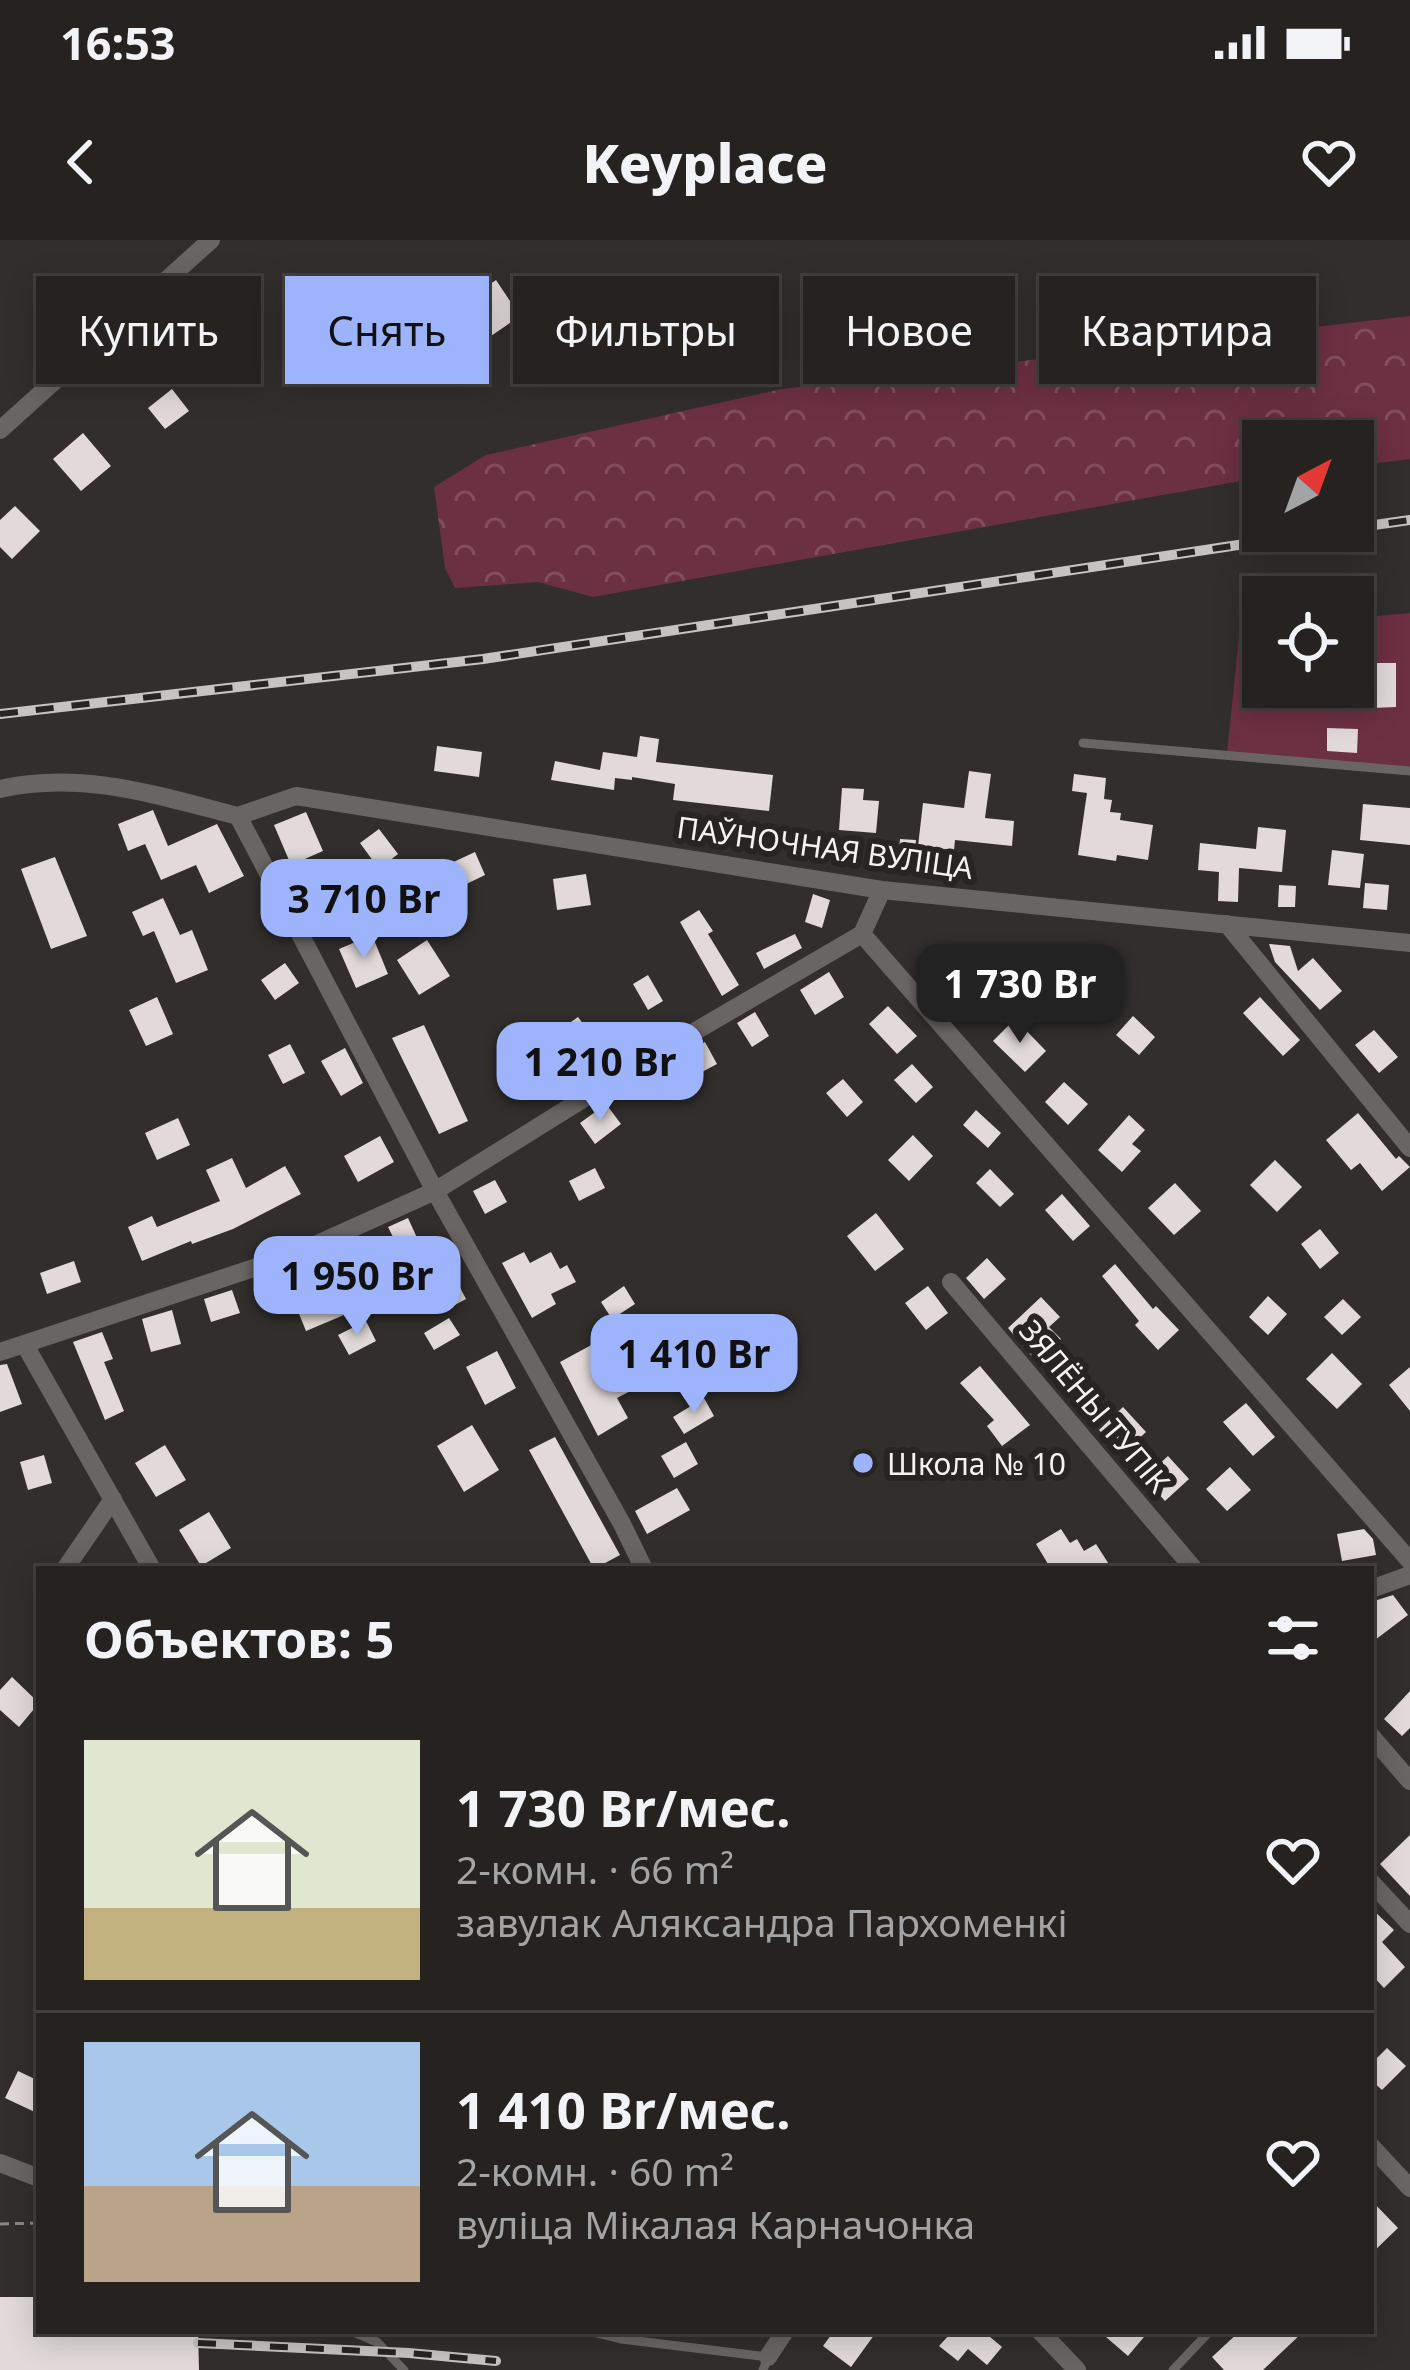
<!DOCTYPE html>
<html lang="ru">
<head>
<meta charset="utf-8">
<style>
  :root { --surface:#252220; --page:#2d2a29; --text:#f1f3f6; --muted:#a3a4a5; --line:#423f3e; --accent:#9db4fd }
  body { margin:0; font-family:"Noto Sans",sans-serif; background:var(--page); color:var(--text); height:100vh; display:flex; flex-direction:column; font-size:45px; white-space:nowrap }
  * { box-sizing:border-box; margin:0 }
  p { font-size:39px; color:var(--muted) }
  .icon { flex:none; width:66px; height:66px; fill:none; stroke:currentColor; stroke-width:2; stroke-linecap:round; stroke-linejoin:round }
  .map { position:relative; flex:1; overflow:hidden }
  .drawer { position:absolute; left:36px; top:1326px; width:1338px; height:768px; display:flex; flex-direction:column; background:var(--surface); border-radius:0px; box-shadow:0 6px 30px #0003,0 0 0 3px var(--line) }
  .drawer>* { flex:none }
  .guide { position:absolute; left:36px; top:36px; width:1338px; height:108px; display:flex; gap:24px }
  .needle { width:78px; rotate:41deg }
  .tools { position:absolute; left:1242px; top:180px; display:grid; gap:24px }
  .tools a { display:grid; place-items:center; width:132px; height:132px; border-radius:0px; background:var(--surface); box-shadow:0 6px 30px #0003,0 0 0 3px var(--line); font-size:60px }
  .price { position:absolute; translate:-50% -102px; padding:0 27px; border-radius:24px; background:var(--accent); color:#111; font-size:39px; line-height:78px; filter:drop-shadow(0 3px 6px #0008) }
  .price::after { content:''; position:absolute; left:50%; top:72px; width:36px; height:27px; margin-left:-18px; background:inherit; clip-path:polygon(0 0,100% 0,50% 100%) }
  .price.active { background:#222; color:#fff }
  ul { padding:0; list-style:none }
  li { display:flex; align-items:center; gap:36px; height:300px; padding:0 48px }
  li+li { border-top:3px solid var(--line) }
  li span { display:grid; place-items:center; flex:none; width:336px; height:240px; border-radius:0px; color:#555 }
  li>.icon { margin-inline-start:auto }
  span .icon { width:144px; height:144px; fill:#fffc; stroke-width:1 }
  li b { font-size:51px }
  h2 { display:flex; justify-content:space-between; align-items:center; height:144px; padding:0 48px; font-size:51px }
  .tag { padding:0 42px; border-radius:0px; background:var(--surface); box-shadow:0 6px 30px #0003,0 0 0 3px var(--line); font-size:42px; line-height:108px }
  .tag.active { background:var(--accent); color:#111 }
  .status { display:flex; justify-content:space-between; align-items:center; height:84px; padding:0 60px; background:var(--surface); direction:ltr }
  .status svg { height:33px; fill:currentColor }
  header { display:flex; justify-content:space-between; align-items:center; height:156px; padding:0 48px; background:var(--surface); font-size:54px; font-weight:800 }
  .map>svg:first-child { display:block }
  .green { fill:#6c3043 }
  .forest { fill:url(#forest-crowns) }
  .building { fill:#e1dad9 }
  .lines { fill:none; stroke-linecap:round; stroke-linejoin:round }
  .path { stroke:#898683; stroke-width:3; stroke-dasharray:9 6; stroke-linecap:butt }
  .lane { stroke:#696562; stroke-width:9 }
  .street { stroke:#696562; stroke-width:18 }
  .rail-casing { stroke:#c6c3c1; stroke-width:10 }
  .rail { stroke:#272421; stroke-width:6; stroke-dasharray:18; stroke-linecap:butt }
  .poi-dot { fill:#9db4fd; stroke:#272421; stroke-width:4.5 }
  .labels { text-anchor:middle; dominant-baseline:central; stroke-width:12; stroke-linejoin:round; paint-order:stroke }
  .street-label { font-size:30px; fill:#f5f2f0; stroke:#272421 }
  .poi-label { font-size:30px; fill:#f5f2f0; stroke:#272421; text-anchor:start }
</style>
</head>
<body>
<div class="status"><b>16:53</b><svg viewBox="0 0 49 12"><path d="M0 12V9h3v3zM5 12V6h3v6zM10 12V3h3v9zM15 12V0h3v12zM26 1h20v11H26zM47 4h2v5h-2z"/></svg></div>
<header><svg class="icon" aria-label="back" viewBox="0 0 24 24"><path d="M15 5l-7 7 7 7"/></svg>Keyplace<svg class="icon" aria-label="heart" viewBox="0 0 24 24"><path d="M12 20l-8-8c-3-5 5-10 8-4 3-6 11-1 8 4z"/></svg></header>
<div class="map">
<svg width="1410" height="2130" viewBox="0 0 1410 2130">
  <defs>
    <pattern id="forest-crowns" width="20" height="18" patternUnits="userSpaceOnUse" patternTransform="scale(3)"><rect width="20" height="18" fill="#6c3043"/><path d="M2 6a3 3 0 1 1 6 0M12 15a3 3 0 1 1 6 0" fill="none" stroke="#824e5e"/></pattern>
  </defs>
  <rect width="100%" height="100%" fill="#312e2b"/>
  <path class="green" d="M1410,373V528L1227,513L1240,387L1263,385V447H1353V378Z"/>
  <path class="forest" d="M1410,76V219L1353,226V201H1263V237L593,357L538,342L455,348L445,328L434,247L486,215L782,149Z"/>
  <path class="building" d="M496,40L520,76L488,98L463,63Z
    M238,76L264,109L233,134L206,101Z
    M172,149L189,171L165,189L148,168Z
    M83,193L111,226L81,251L53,219Z
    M15,266L40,291L12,319L0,307V280Z
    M1372,423H1396V467L1372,468Z
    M1327,488L1358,489L1357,513L1327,511Z
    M640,496L659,499L656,522L773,535L769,571L673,560L675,544L632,537V540L615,538L614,550L551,540L555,521L600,530L603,512L637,517Z
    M437,506L482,512L479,537L434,531Z
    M969,531L991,534L985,578L1014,581L1012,606L955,600L954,610L918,606L923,563L964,568Z
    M1074,534L1106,538L1104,559L1112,560L1110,572L1121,573L1120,580L1153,585L1148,620L1117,615L1116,621L1078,615L1087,553L1072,551Z
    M842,548L864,549L863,560L879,561L876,593L839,590Z
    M1363,564L1410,568V605L1360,600Z
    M153,570L168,606L217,584L244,636L209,653L196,625L161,640L145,604L128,611L118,584Z
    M306,572L323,611L291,625L274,585Z
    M1258,587L1286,590L1282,632L1239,628L1238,662L1218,661L1219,632L1198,630L1200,603L1256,609Z
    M379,589L398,614L379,629L360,603Z
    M900,599L916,600L914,624L898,622Z
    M1332,610L1364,614L1360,648L1328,645Z
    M475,612L485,635L458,648L447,625Z
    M55,617L87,696L51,709L21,629Z
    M586,634L591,665L557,670L553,639Z
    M1365,643L1389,645L1387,670L1363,668Z
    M1279,645L1296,646L1295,667H1278Z
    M813,654L830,660L822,688L805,682Z
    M163,658L180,695L192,690L208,730L176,743L154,691L143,696L132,672Z
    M699,670L713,691L708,694L739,745L722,756L680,682Z
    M795,694L802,708L764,729L756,713Z
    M372,695L388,734L356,748L339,709Z
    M427,700L450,736L419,755L397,720Z
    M1269,704L1290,706L1298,731L1313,718L1342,751L1320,770L1275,722Z
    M1018,708L1049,733L1037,747L1006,721Z
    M285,723L299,743L275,760L261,740Z
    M829,732L844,757L815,775L800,750Z
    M648,735L663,761L648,770L633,744Z
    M157,757L173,794L146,806L129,770Z
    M1260,757L1300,800L1283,816L1243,773Z
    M888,766L917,796L897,814L869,784Z
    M755,772L769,796L752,807L737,783Z
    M1133,776L1155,797L1139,815L1116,795Z
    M578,777L596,801L580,813L561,789Z
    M1015,779L1046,811L1025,832L993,801Z
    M424,785L468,881L439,894L392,798Z
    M1374,790L1398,817L1379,833L1355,805Z
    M705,802L717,824L657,856L645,836Z
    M290,804L305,833L283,844L268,815Z
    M345,808L363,843L341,856L321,821Z
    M912,824L933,847L916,863L894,840Z
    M843,839L863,862L847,877L826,853Z
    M1064,842L1088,864L1068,885L1045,862Z
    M606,864L621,884L595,904L580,883Z
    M976,870L1001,893L988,908L963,885Z
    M1358,873L1396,919L1399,916L1410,927L1382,951L1360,923L1351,930L1326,900Z
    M1129,875L1145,890L1132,904L1141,911L1122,932L1098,910Z
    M178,878L190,905L157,920L145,893Z
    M913,895L933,916L909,941L888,920Z
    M380,896L394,922L358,942L344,916Z
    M232,918L246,948L285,926L301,954L233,989L192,1004L191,1001L142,1021L128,987L152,976L157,987L220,961L206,930Z
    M1275,920L1302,947L1277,972L1250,945Z
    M595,928L605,948L579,961L569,941Z
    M990,929L1014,954L1000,967L976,943Z
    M495,940L507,962L485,974L473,951Z
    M1175,943L1201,971L1174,995L1148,968Z
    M1062,954L1090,986L1073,1001L1045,970Z
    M876,973L904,1009L875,1031L847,996Z
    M408,978L418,1000L399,1009L388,987Z
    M1320,989L1339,1013L1320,1029L1301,1004Z
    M524,1012L530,1023L551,1012L560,1029L567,1025L576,1042L551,1054L556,1064L532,1078L502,1023Z
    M987,1018L1006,1039L984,1059L966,1038Z
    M74,1021L81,1042L47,1054L40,1033Z
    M1115,1024L1153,1069L1156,1066L1179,1090L1158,1110L1135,1085L1139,1081L1102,1036Z
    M455,1038L466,1059L442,1072L431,1051Z
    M330,1043L344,1075L306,1091L293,1059Z
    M624,1046L635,1064L612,1079L601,1062Z
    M928,1046L948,1073L926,1090L905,1063Z
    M232,1050L240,1073L211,1082L204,1059Z
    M1268,1056L1287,1074L1268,1095L1249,1077Z
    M1041,1057L1060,1077L1049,1087L1061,1099L1037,1122L1008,1088Z
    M1343,1059L1361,1077L1342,1095L1324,1077Z
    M172,1070L181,1104L151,1112L142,1079Z
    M449,1078L460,1095L434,1110L424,1093Z
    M366,1081L376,1101L349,1115L338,1095Z
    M102,1092L113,1119L104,1122L124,1171L105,1180L73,1102Z
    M595,1103L614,1138L658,1115L667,1132L617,1158L628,1178L598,1196L560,1122Z
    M497,1111L516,1148L485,1165L466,1127Z
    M1332,1113L1362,1144L1337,1169L1306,1139Z
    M7,1124L22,1164L0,1172V1125Z
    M980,1126L1030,1185L1002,1206L987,1186L994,1180L960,1143Z
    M1410,1127V1171L1389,1145Z
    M704,1158L714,1176L684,1194L673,1177Z
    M1246,1163L1275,1197L1253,1216L1223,1182Z
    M1123,1167L1146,1192L1121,1215L1099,1190Z
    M472,1185L499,1230L464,1252L437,1206Z
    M555,1197L620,1315L594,1329L529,1210Z
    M686,1202L698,1224L674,1238L661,1216Z
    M165,1205L186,1240L156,1257L135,1223Z
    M44,1215L52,1243L28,1250L20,1222Z
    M1168,1216L1189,1239L1165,1261L1144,1238Z
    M1230,1227L1251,1250L1227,1271L1206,1249Z
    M677,1248L690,1270L647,1294L635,1271Z
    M209,1272L231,1308L201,1326L179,1290Z
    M1061,1289L1070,1303L1077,1299L1084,1311L1096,1304L1112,1329H1051L1036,1304Z
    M1364,1289L1373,1299L1376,1315L1342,1321L1337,1294Z
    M1393,1355L1408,1375L1371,1403V1362Z
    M12,1437L39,1463L19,1487L0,1470V1450Z
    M1410,1451V1488L1402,1496L1384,1479Z
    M1410,1595V1656L1380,1624Z
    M1371,1668L1394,1690L1382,1702L1405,1727L1384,1748L1371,1734Z
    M1387,1808L1406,1826L1382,1850L1371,1840V1824Z
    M18,1831L39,1841V1874L5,1858Z
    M1371,1960L1398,1988L1371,2014Z
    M0,2057H39V2091H198L199,2130H0Z
    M834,2091H877L851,2127L823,2106Z
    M946,2091H983L1002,2107L987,2125L968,2109L958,2121L939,2106L950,2094Z
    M1099,2091H1149L1128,2116Z
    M1240,2091H1304L1263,2130H1224L1212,2117Z"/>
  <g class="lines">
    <path class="path" d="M0,1984L39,1983"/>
    <path class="lane" d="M1083,503L1410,531
      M351,2091L377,2102L404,2130
      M588,2091L621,2099L768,2117L763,2130
      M1173,2130L1210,2091"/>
    <path class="street" d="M0,190L211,0
      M0,549C82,530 159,556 238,576
      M238,576L296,556L882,650L1410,703
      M238,576L435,951L622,1284L644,1329
      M1227,684L1410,908
      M862,694L1410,1321
      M951,1042L1194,1329
      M25,1105L152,1329
      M0,1112L293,1015L435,951L639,824L862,694L882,650
      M65,1329L113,1259
      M1371,1349L1410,1335
      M1371,1496L1410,1541
      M1371,1642L1410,1684
      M1371,1906L1410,1948
      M0,1923L39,1938
      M1040,2091L1077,2130
      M768,2117L785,2091"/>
    <g class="rail-casing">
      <path id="rail" d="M1353,288L1410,280
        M0,474L483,419L1331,291
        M198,2103L409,2113L496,2121"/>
    </g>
    <use href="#rail" class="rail"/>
  </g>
  <circle class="poi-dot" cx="863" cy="1223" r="12"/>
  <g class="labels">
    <g class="street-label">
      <text transform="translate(825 607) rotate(8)">ПАЎНОЧНАЯ ВУЛІЦА</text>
      <text transform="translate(1095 1166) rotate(50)">ЗЯЛЁНЫ ТУПІК</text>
    </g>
    <g class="poi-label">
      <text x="887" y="1223">Школа № 10</text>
    </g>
  </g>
</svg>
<div class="tools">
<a><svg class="needle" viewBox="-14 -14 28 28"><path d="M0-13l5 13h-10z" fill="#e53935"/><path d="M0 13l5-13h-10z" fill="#a3a4a5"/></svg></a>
<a><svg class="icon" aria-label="locate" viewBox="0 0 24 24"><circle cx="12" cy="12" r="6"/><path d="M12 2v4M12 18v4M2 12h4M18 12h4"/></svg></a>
</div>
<b class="price" style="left:364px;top:721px">3 710 Br</b>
<b class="price active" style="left:1020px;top:806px">1 730 Br</b>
<b class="price" style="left:600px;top:884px">1 210 Br</b>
<b class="price" style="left:357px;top:1098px">1 950 Br</b>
<b class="price" style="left:694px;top:1176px">1 410 Br</b>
<div class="guide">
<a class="tag">Купить</a>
<a class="tag active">Снять</a>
<a class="tag">Фильтры</a>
<a class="tag">Новое</a>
<a class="tag">Квартира</a>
</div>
<section class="drawer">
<h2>Объектов: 5<svg class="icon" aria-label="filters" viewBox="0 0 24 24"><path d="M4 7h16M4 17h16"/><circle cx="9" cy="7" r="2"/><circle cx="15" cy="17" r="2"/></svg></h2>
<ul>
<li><span style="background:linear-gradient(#dfe7d0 70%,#c2b280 0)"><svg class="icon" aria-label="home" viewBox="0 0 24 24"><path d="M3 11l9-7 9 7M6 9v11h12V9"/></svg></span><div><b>1 730 Br/мес.</b><p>2-комн. · 66 m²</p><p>завулак Аляксандра Пархоменкі</p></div><svg class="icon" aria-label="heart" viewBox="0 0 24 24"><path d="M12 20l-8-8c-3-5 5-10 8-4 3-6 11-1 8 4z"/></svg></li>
<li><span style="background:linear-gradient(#a9c7e8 60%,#b9a48a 0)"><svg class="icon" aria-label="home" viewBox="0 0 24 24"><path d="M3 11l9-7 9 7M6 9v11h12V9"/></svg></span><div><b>1 410 Br/мес.</b><p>2-комн. · 60 m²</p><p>вуліца Мікалая Карначонка</p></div><svg class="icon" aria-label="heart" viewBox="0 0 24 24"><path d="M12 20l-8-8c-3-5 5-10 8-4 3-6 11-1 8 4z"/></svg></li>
</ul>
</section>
</div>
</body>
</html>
